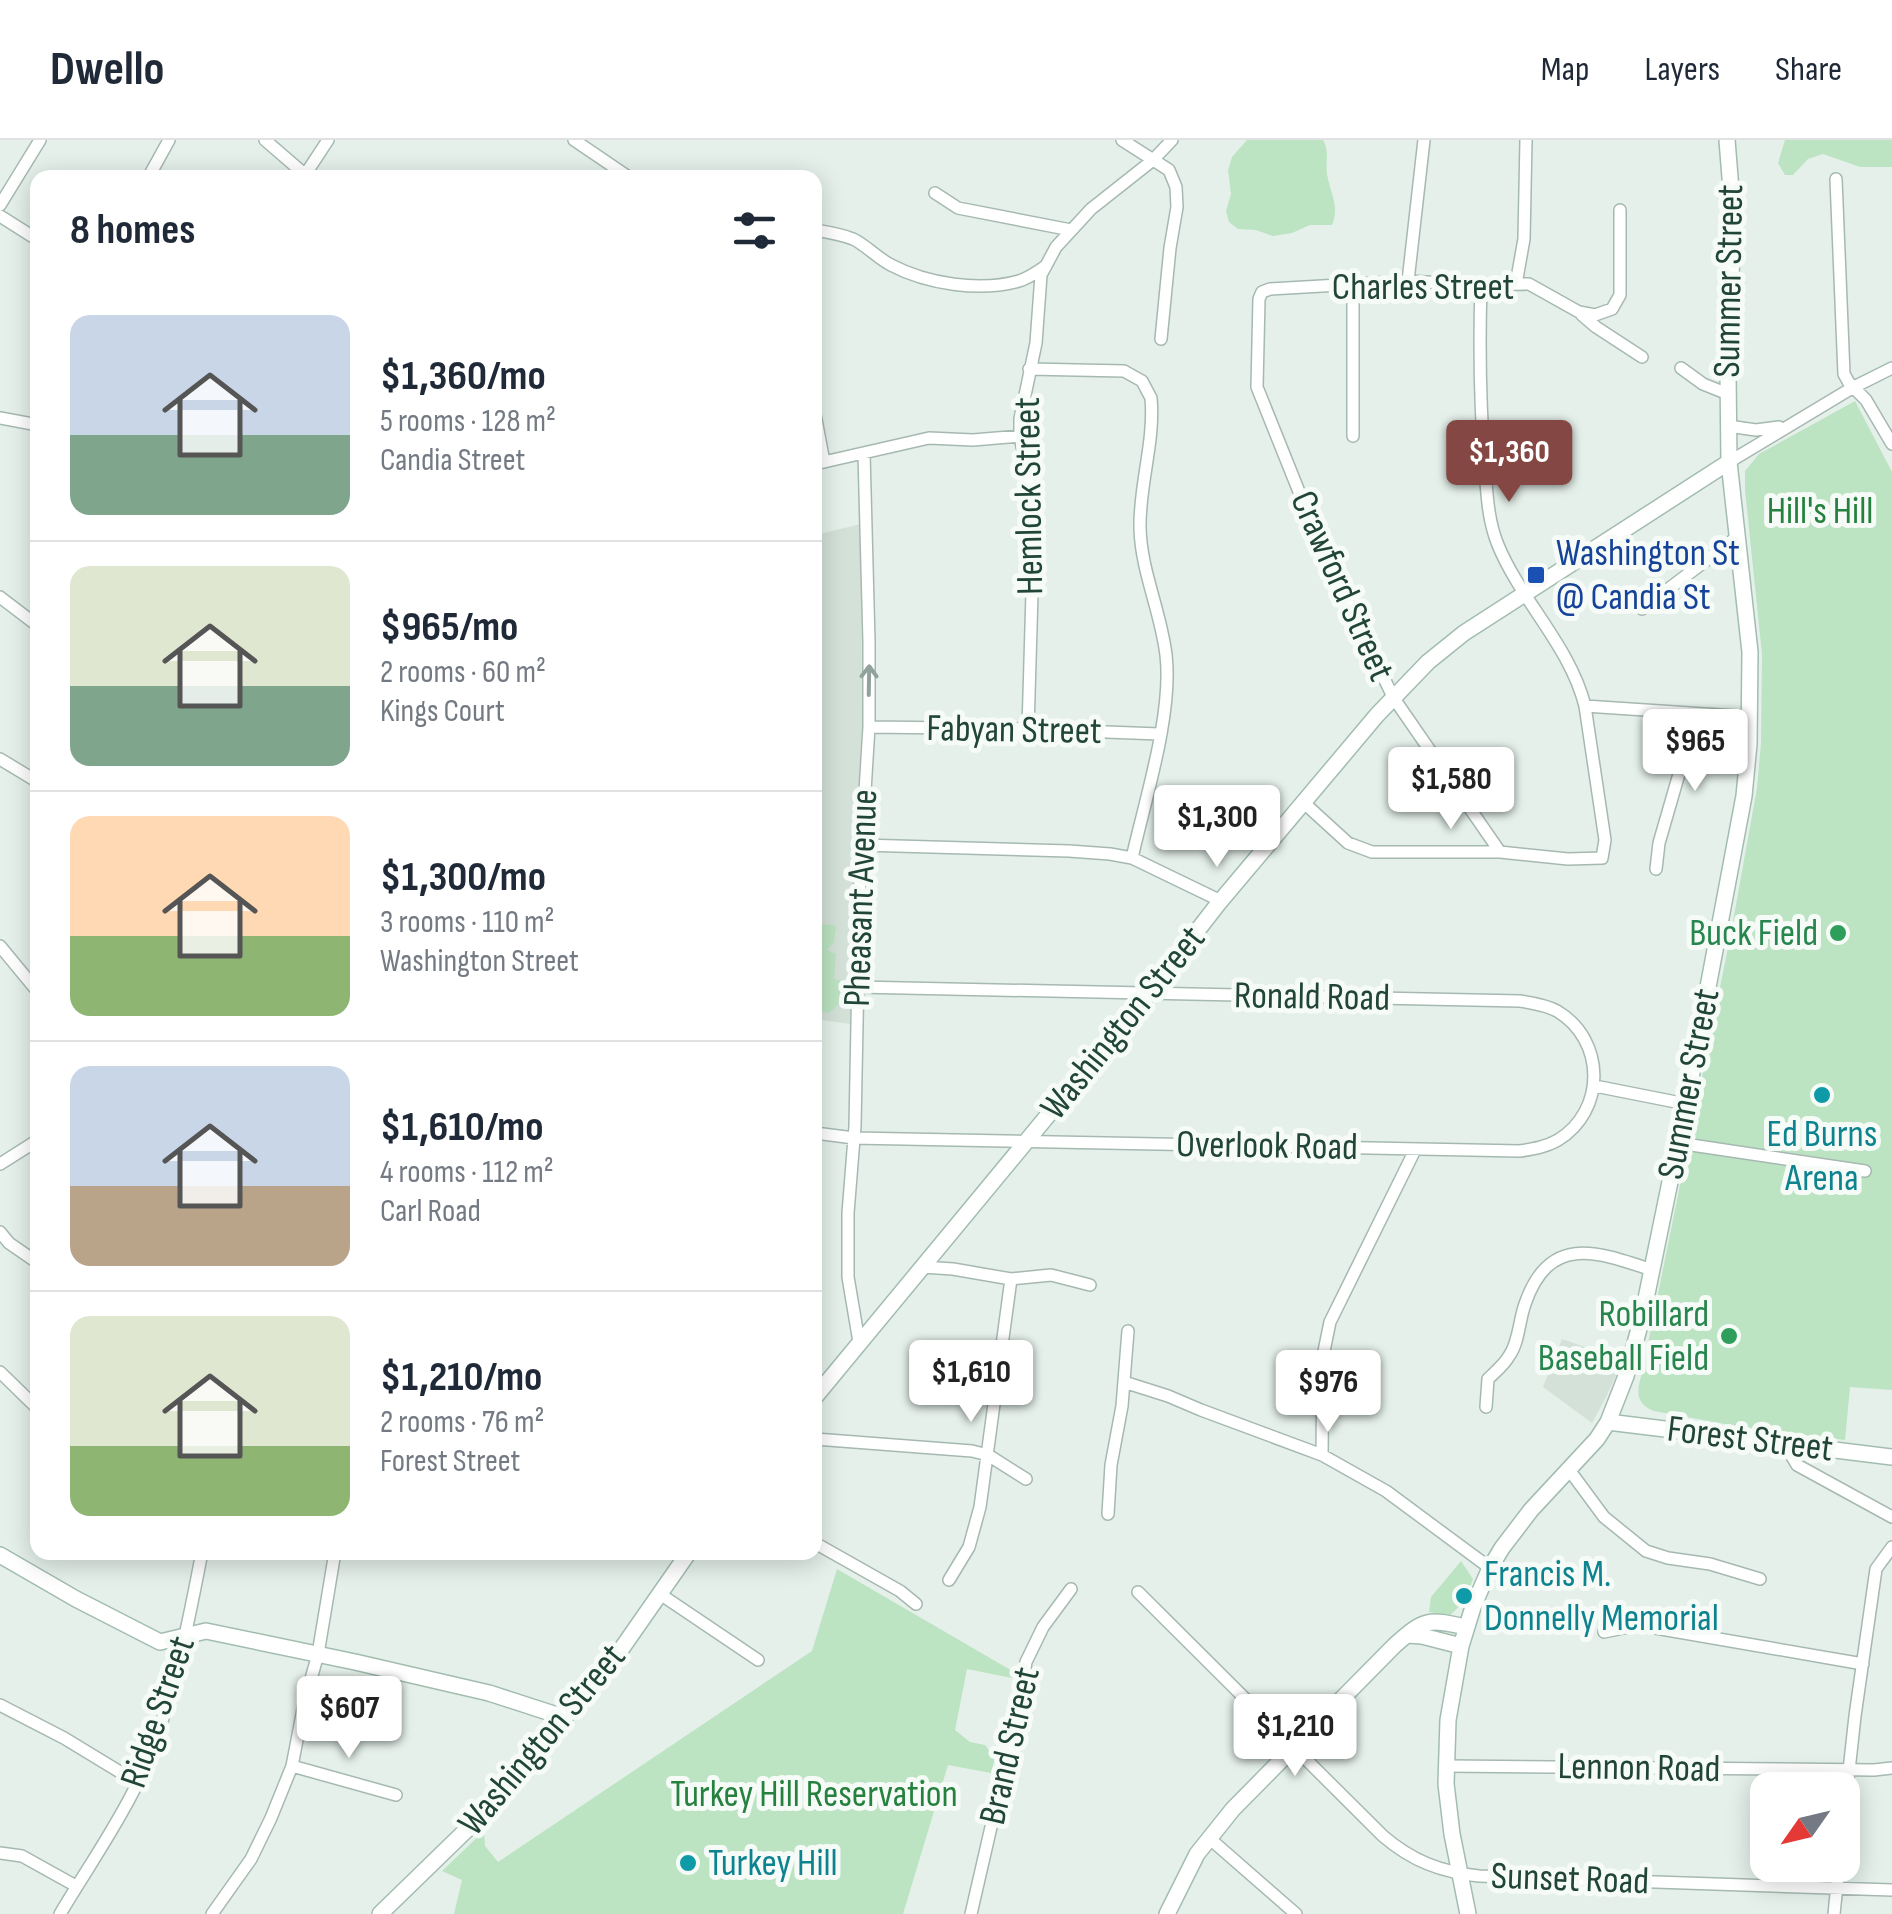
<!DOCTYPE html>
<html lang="en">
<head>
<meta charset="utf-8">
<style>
  :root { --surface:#fff; --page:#f2f2f3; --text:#1f2937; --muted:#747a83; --line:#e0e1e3; --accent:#844744 }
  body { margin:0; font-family:"Sofia Sans Condensed",sans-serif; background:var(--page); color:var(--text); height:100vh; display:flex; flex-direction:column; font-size:38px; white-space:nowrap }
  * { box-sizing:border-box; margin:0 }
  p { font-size:32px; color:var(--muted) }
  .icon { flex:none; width:55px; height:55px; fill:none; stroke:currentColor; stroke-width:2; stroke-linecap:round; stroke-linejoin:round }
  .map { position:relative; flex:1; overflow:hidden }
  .panel { position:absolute; left:30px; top:30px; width:792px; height:1390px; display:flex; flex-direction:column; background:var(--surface); border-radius:20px; box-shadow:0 5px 25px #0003 }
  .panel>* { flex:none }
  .needle { width:65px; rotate:236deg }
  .tools { position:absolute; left:1750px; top:1632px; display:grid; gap:20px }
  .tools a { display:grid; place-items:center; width:110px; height:110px; border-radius:20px; background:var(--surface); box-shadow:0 5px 25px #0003; font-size:50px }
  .price { position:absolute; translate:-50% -85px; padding:0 22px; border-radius:10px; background:#fff; color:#222; font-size:32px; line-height:65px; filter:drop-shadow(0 2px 5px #0008) }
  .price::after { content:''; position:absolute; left:50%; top:60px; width:30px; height:22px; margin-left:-15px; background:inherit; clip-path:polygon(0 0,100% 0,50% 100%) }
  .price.selected { background:var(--accent); color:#fff }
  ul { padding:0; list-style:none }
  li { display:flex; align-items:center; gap:30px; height:250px; padding:0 40px }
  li+li { border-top:2px solid var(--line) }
  li span { display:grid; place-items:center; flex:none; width:280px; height:200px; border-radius:20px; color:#555 }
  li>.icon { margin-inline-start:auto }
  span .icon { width:120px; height:120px; fill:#fffc; stroke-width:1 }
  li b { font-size:42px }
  h2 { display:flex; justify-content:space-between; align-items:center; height:120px; padding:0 40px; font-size:42px }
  header { display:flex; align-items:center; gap:60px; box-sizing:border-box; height:140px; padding:0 50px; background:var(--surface); border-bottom:2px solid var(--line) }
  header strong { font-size:48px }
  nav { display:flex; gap:55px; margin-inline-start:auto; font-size:35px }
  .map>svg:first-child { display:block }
  .built { fill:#d3e1d8 }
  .green { fill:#bce3c2 }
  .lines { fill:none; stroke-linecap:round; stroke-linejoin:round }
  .street-casing { stroke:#a6b9b1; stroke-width:14 }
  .secondary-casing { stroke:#a2bdb0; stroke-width:18 }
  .street { stroke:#fff; stroke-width:11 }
  .secondary { stroke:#fff; stroke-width:15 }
  .oneway { stroke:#90a29b }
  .transit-dot { fill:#1a4fb4; stroke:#f6fbf8; stroke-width:4 }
  .leisure-dot { fill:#2e9e5b; stroke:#f6fbf8; stroke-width:4 }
  .culture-dot { fill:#0f9aa8; stroke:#f6fbf8; stroke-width:4 }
  .labels { text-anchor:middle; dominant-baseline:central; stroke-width:10; stroke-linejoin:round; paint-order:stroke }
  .street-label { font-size:38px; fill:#214537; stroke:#f6fbf8 }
  .park-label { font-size:38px; fill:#26813f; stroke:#f6fbf8 }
  .transit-label { font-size:38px; fill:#164399; stroke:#f6fbf8; text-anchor:start }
  .leisure-label { font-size:38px; fill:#27864d; stroke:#f6fbf8; text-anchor:end }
  .culture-label { font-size:38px; fill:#0d838f; stroke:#f6fbf8; text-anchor:start }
</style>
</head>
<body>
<header>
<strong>Dwello</strong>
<nav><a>Map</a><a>Layers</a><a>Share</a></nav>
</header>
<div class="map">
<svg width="1892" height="1774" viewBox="0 0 1892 1774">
  <rect width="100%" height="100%" fill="#e5f0ea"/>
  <path class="built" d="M861,384L862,586L853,737L850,884L815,879V395Z
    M1562,1199L1623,1220L1606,1257L1592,1283L1543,1247Z"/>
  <path class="green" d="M1247,0H1323C1330,12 1325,21 1327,34C1330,53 1340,66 1332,85H1310L1292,93L1273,96L1256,90L1238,89L1229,82L1226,71L1231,54L1228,30L1232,17Z
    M1785,0H1892V27H1860L1823,14L1808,19L1793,35H1785L1778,23Z
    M1855,261L1892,332V1250L1850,1247L1845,1300L1741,1287L1654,1271C1634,1263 1637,1250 1642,1233L1730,798L1757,648L1761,603L1762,514L1745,350V331L1759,314Z
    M815,784L833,785L836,787L834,802L827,810L836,814L834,839L842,841C842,856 842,865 828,873L816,869Z
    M1461,1421L1473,1439L1464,1462L1450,1475L1429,1472L1431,1457Z
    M837,1429L1014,1532L1012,1538L967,1529L955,1590L970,1602L985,1605L995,1618L991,1633L948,1625L903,1774H454L462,1740L442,1731L484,1691L485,1706L498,1722L812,1511Z"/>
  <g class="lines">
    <g class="street-casing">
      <path id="street" d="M265,0L309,38
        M574,0L630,38
        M1122,0L1169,30L1176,47L1177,67L1170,108L1161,199
        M148,38L169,0
        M303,38L328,0
        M1836,39L1844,234L1849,243L1866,260L1892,304
        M935,53L958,68L1071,90
        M0,65L40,0
        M0,76L38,100
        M815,90C827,92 841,94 853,99C866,105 877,118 891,125C927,144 980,152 1019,141C1029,138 1038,131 1046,126
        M1408,141L1424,0
        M1516,144L1524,99L1526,0
        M1353,145V296
        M1582,175L1596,187L1642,217
        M1681,228L1703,244L1728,254
        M1029,229L1124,231L1142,241L1151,258C1155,302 1139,345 1140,388C1141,431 1161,472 1166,515C1173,573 1145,660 1132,718
        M815,274L824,322
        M0,278L38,285
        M1728,286L1756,290L1779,287
        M1729,322L1852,248L1892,228
        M815,324L929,298L973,300L1020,296
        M0,457L38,486
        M1642,469L1737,397
        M1585,566L1750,577
        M869,587L1028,589L1159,594
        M1028,589L1034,385L1032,359L1020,296V279L1036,203L1041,135L1056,107L1091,69L1153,20L1172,0
        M0,619L38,642
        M1303,662L1348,703L1372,712H1500L1568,719L1602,718L1605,700L1585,566C1570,506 1521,461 1498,405C1488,381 1487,355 1485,329C1480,268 1479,207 1481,145
        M862,705L1069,711L1110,714L1132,718L1221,761
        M1500,712L1393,557L1320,404L1257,247L1259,159L1262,152L1270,149L1408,141L1481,145L1529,144L1579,172L1595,175L1612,169L1620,155V70
        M1656,729L1659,703L1679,634L1686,573
        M0,806L38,852
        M1595,946L1686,964
        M815,993L854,998L1520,1011C1533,1009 1546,1007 1558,1000C1606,971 1606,900 1557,871C1546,865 1532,863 1520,861L858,847
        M1678,1003L1865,1031
        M0,1024L38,1000
        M0,1092L9,1103L38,1123
        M922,1127L953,1129L1011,1139L1051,1135L1090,1145
        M859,1202L848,1137V1073L855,986L860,731L869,587V502L864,313
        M0,1232L38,1269
        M1124,1242L1168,1256L1201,1270L1322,1315L1386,1351L1490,1428
        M1486,1267L1488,1239C1495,1232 1504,1225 1509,1216C1519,1203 1519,1180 1525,1164C1549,1094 1596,1111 1652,1130
        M815,1299L972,1311L988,1315L1026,1339
        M1792,1304L1791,1315L1797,1325L1892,1377
        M1322,1315L1323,1216L1330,1182L1415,1010
        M1570,1331L1604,1377L1646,1411L1668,1418L1710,1424L1760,1439
        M1108,1374L1111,1325L1122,1266L1128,1191
        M815,1403L900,1451L916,1464
        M949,1440L969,1407L980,1367L1011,1139
        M1138,1452L1383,1696C1412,1721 1441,1732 1479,1736L1892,1750
        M660,1454L758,1520
        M1604,1492L1638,1485L1863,1524
        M0,1565L64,1598L138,1643
        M292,1626L396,1655
        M1446,1626L1874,1630L1892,1628
        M1842,1694L1855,1576L1876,1429L1892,1407
        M1209,1698L1296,1774
        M0,1713L22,1716L76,1746
        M60,1774C86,1730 116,1688 138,1642C172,1570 187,1490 202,1412
        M212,1774L251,1719L271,1678L292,1626L304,1564L318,1514L335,1412
        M971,1774L1020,1561L1026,1522L1043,1487L1071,1449
        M1834,1774L1839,1725"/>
    </g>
    <g class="secondary-casing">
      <path id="secondary" d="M815,1257L1149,853L1218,764L1377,575L1428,522L1464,493L1729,322
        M1608,1282L1892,1317
        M0,1415L76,1459L160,1502L206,1491L355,1522L489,1553L563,1577
        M1407,1495L1422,1496L1461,1506
        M380,1774L488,1669L620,1511L689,1412
        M1167,1774L1197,1714L1233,1669L1395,1505C1425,1478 1428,1479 1466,1487
        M1468,1774L1452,1694L1446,1644L1448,1580L1461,1506L1473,1467L1490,1428L1502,1408L1531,1370L1597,1299L1608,1282L1626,1236L1642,1178L1686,964L1744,656L1749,604L1750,512L1729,322L1728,233L1733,75L1727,0"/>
    </g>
    <use href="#street" class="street"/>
    <use href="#secondary" class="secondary"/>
  </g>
  <defs><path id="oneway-shaft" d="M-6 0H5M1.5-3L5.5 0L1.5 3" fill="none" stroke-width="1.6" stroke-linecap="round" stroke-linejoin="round" transform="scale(2.5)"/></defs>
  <use class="oneway" href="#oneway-shaft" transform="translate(869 540) rotate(-89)"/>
  <rect class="transit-dot" x="1526" y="425" width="20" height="20" rx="5"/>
  <g class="leisure-dot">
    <circle cx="1838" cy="793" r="10"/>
    <circle cx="1729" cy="1196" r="10"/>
  </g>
  <g class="culture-dot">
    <circle cx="1822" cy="955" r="10"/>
    <circle cx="1464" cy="1456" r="10"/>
    <circle cx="688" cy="1723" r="10"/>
  </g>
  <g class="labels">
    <g class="street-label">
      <text transform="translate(1729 141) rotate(-89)">Summer Street</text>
      <text x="1423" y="147">Charles Street</text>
      <text transform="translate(1029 356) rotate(-91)">Hemlock Street</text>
      <text transform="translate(1342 446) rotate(66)">Crawford Street</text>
      <text transform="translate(1014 590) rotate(1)">Fabyan Street</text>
      <text transform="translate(861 758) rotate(-88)">Pheasant Avenue</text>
      <text transform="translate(1312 857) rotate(1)">Ronald Road</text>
      <text transform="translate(1123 883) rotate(-51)">Washington Street</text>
      <text transform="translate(1689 944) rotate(-79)">Summer Street</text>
      <text transform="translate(1267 1006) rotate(1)">Overlook Road</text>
      <text transform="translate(1750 1299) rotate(7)">Forest Street</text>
      <text transform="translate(158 1572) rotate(-71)">Ridge Street</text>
      <text transform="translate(542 1600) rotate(-50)">Washington Street</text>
      <text transform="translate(1010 1606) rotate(-77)">Brand Street</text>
      <text transform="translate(1639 1628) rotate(1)">Lennon Road</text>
      <text transform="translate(1570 1739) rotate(2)">Sunset Road</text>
    </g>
    <g class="park-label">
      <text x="1820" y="371">Hill's Hill</text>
      <text x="814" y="1654">Turkey Hill Reservation</text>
    </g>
    <g class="transit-label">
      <text x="1556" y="413">Washington St<tspan x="1556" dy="44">@ Candia St</tspan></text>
    </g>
    <g class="leisure-label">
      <text x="1818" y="793">Buck Field</text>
      <text x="1709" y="1174">Robillard<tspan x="1709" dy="44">Baseball Field</tspan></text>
    </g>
    <g class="culture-label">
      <text x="1822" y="994" text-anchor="middle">Ed Burns<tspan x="1822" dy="44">Arena</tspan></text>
      <text x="1484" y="1434">Francis M.<tspan x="1484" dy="44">Donnelly Memorial</tspan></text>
      <text x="708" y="1723">Turkey Hill</text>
    </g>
  </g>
</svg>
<div class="tools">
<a><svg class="needle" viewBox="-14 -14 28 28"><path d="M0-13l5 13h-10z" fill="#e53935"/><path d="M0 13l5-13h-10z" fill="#747a83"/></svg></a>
</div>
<b class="price selected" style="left:1509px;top:365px">$1,360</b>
<b class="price" style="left:1695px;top:654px">$965</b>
<b class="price" style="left:1451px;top:692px">$1,580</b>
<b class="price" style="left:1217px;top:730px">$1,300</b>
<b class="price" style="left:971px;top:1285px">$1,610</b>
<b class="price" style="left:1328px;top:1295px">$976</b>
<b class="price" style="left:349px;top:1621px">$607</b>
<b class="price" style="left:1295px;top:1639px">$1,210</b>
<section class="panel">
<h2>8 homes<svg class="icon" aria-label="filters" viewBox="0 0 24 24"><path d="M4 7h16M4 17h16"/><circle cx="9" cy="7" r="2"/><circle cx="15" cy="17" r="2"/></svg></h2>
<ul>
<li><span style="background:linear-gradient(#c9d6e8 60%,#7fa58c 0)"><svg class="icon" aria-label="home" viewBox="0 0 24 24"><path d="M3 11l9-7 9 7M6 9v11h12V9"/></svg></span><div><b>$1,360/mo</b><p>5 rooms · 128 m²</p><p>Candia Street</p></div></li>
<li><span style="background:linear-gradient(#dfe7d0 60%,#7fa58c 0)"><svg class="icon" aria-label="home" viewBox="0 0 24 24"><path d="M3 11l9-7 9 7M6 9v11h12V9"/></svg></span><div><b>$965/mo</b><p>2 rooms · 60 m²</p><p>Kings Court</p></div></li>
<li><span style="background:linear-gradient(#ffd9b3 60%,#8fb573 0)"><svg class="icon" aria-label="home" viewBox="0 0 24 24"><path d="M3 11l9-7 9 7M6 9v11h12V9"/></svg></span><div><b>$1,300/mo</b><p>3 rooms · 110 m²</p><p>Washington Street</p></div></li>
<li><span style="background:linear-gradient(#c9d6e8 60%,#b9a48a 0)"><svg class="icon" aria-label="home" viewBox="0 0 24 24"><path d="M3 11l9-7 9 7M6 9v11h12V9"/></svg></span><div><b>$1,610/mo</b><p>4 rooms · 112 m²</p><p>Carl Road</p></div></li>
<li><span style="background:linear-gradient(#dfe7d0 65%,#8fb573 0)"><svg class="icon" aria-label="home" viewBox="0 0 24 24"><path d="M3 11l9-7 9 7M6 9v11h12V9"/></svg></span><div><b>$1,210/mo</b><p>2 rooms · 76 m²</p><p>Forest Street</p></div></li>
</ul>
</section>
</div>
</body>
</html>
